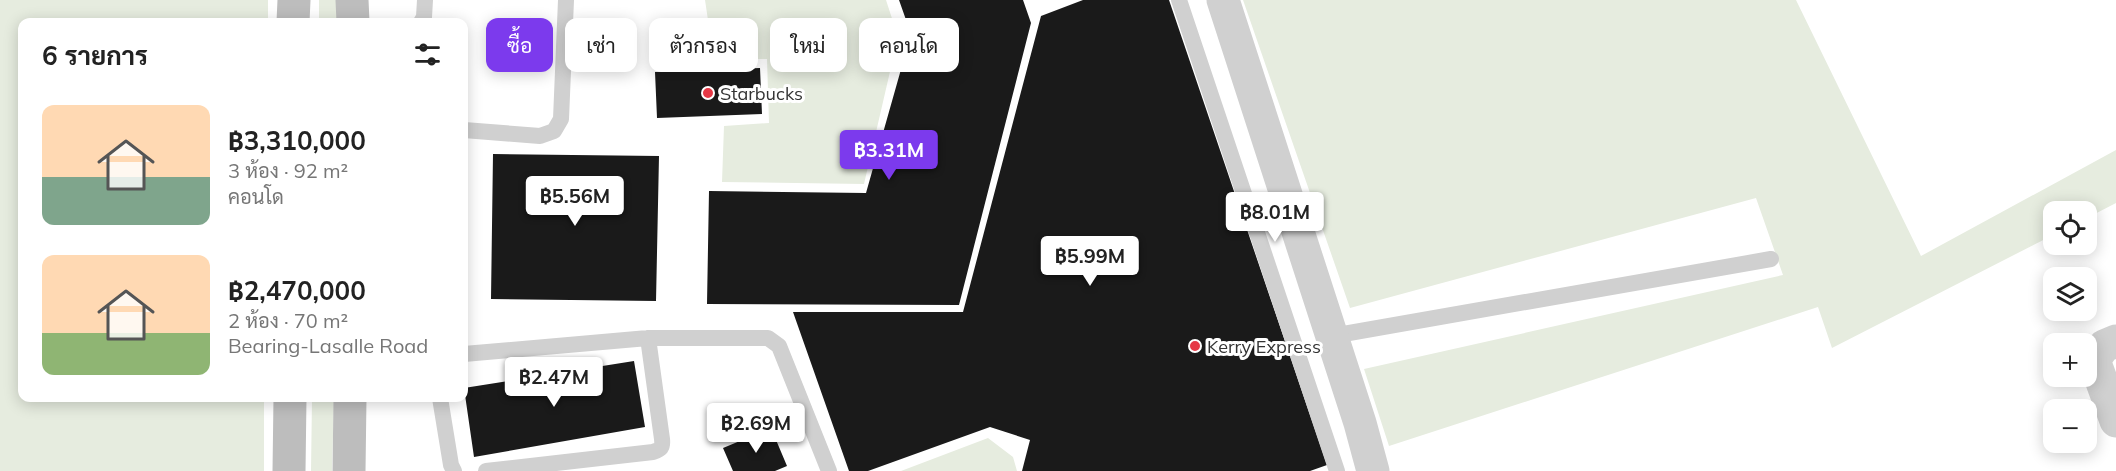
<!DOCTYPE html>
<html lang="th">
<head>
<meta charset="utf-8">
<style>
  :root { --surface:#fff; --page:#f2f2f2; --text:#222; --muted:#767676; --accent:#7c3aed }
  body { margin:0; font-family:Mulish,Sarabun,sans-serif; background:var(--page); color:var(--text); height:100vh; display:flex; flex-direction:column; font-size:22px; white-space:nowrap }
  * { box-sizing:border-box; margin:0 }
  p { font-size:20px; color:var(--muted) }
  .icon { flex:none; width:33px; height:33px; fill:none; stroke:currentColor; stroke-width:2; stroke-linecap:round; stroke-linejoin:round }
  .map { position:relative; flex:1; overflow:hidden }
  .panel { position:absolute; left:18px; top:18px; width:450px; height:384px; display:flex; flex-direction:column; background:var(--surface); border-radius:12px; box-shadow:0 3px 15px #0003 }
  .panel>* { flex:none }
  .banner { position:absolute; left:486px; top:18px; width:570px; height:54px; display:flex; gap:12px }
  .tools { position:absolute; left:2043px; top:201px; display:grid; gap:12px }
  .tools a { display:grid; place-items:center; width:54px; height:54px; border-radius:12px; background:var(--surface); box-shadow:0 3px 15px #0003; font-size:30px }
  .price { position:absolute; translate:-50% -51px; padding:0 14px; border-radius:6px; background:#fff; color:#222; font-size:20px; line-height:39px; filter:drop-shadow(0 2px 3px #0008) }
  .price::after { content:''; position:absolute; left:50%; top:36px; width:18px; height:14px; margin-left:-9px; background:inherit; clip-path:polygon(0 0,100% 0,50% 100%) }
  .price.on { background:var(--accent); color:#fff }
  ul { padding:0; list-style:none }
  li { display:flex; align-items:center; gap:18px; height:150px; padding:0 24px }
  li span { display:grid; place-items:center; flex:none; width:168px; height:120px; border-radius:12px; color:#555 }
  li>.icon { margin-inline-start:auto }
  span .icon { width:72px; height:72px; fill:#fffc; stroke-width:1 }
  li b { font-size:26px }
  h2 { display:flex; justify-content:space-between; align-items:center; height:72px; padding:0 24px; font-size:26px }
  .chip { padding:0 21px; border-radius:12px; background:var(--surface); box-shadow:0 3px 15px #0003; font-size:21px; line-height:54px }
  .chip.on { background:var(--accent); color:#fff }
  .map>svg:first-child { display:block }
  .green { fill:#e6ecdf }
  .building { fill:#1a1a1a }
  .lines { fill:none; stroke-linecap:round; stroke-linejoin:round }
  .lane { stroke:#d0d0d0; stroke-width:16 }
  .street { stroke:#d0d0d0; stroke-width:33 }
  .secondary { stroke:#bdbdbd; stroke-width:33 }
  .poi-dot { fill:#e63946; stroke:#fff; stroke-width:2 }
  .labels { text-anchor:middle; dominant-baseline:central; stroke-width:6; stroke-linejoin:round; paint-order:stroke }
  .poi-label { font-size:18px; fill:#333; stroke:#fff; text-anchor:start }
</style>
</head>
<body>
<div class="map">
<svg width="2116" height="471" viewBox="0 0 2116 471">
  <rect width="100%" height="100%" fill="#fff"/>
  <path class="green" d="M0,0H268V22H22V398H264V471H0Z
    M319,0H340V22H319Z
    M705,0H886L898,37L864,184L722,182L724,126L769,123L767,59L714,60Z
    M1243,0H1796L1921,256L2116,150V203L2087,218L2086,212H2054L2053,235L1832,348L1818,307L1389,446L1364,369L1783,275L1756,198L1350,308Z
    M312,398H334L332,471H311Z
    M988,438L1013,457L1017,471H901Z"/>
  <path class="building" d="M899,0H1023L1031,23L959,305L707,304L709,191L866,193L911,34Z
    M1083,0H1169L1327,465L1310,471H1022L1030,440L990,427L868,471H849L793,312H963L1041,16Z
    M760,68L762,114L657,118L655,72Z
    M493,154L659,156L656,301L491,299Z
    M634,361L645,427L474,457L464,388Z
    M771,428L787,466L775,471H733L723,448Z"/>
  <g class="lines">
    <path class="lane" d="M1179,0L1337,471
      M421,22L424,17L425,0
      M464,130L540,136L554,131L561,119L566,0
      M1332,336L1771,259
      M464,354L648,338H768L779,346L829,471
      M440,398L451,465L454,471
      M486,471L653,452C661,449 663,448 662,439L648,338"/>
    <path class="street" d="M1223,0L1360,423L1373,471
      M2116,341L2104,346L2094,360L2116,421"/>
    <path class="secondary" d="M352,0L353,22
      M293,22L294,0
      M289,471L290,398
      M349,471L350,398"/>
  </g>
  <g class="poi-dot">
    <circle cx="708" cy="93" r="6"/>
    <circle cx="1195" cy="346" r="6"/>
  </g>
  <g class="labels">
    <g class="poi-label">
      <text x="720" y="93">Starbucks</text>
      <text x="1207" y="346">Kerry Express</text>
    </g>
  </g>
</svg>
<div class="tools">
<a><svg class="icon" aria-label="locate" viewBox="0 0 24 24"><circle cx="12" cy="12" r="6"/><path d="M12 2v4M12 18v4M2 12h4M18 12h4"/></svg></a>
<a><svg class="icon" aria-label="layers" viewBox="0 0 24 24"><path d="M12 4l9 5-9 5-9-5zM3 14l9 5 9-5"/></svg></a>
<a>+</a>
<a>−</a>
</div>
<b class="price on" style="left:889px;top:181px">฿3.31M</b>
<b class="price" style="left:575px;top:227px">฿5.56M</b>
<b class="price" style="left:1275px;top:243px">฿8.01M</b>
<b class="price" style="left:1090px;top:287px">฿5.99M</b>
<b class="price" style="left:554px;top:408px">฿2.47M</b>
<b class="price" style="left:756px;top:454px">฿2.69M</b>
<div class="banner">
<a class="chip on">ซื้อ</a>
<a class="chip">เช่า</a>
<a class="chip">ตัวกรอง</a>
<a class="chip">ใหม่</a>
<a class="chip">คอนโด</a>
</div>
<section class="panel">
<h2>6 รายการ<svg class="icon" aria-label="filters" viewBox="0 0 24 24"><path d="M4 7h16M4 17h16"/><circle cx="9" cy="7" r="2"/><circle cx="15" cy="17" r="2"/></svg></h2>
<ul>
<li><span style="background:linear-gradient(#ffd9b3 60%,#7fa58c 0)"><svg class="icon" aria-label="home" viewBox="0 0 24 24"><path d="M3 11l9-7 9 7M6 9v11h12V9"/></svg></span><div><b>฿3,310,000</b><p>3 ห้อง · 92 m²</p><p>คอนโด</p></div></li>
<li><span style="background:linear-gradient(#ffd9b3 65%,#8fb573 0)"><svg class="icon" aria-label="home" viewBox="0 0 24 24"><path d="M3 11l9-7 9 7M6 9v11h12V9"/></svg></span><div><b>฿2,470,000</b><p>2 ห้อง · 70 m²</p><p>Bearing-Lasalle Road</p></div></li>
</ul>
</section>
</div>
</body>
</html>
